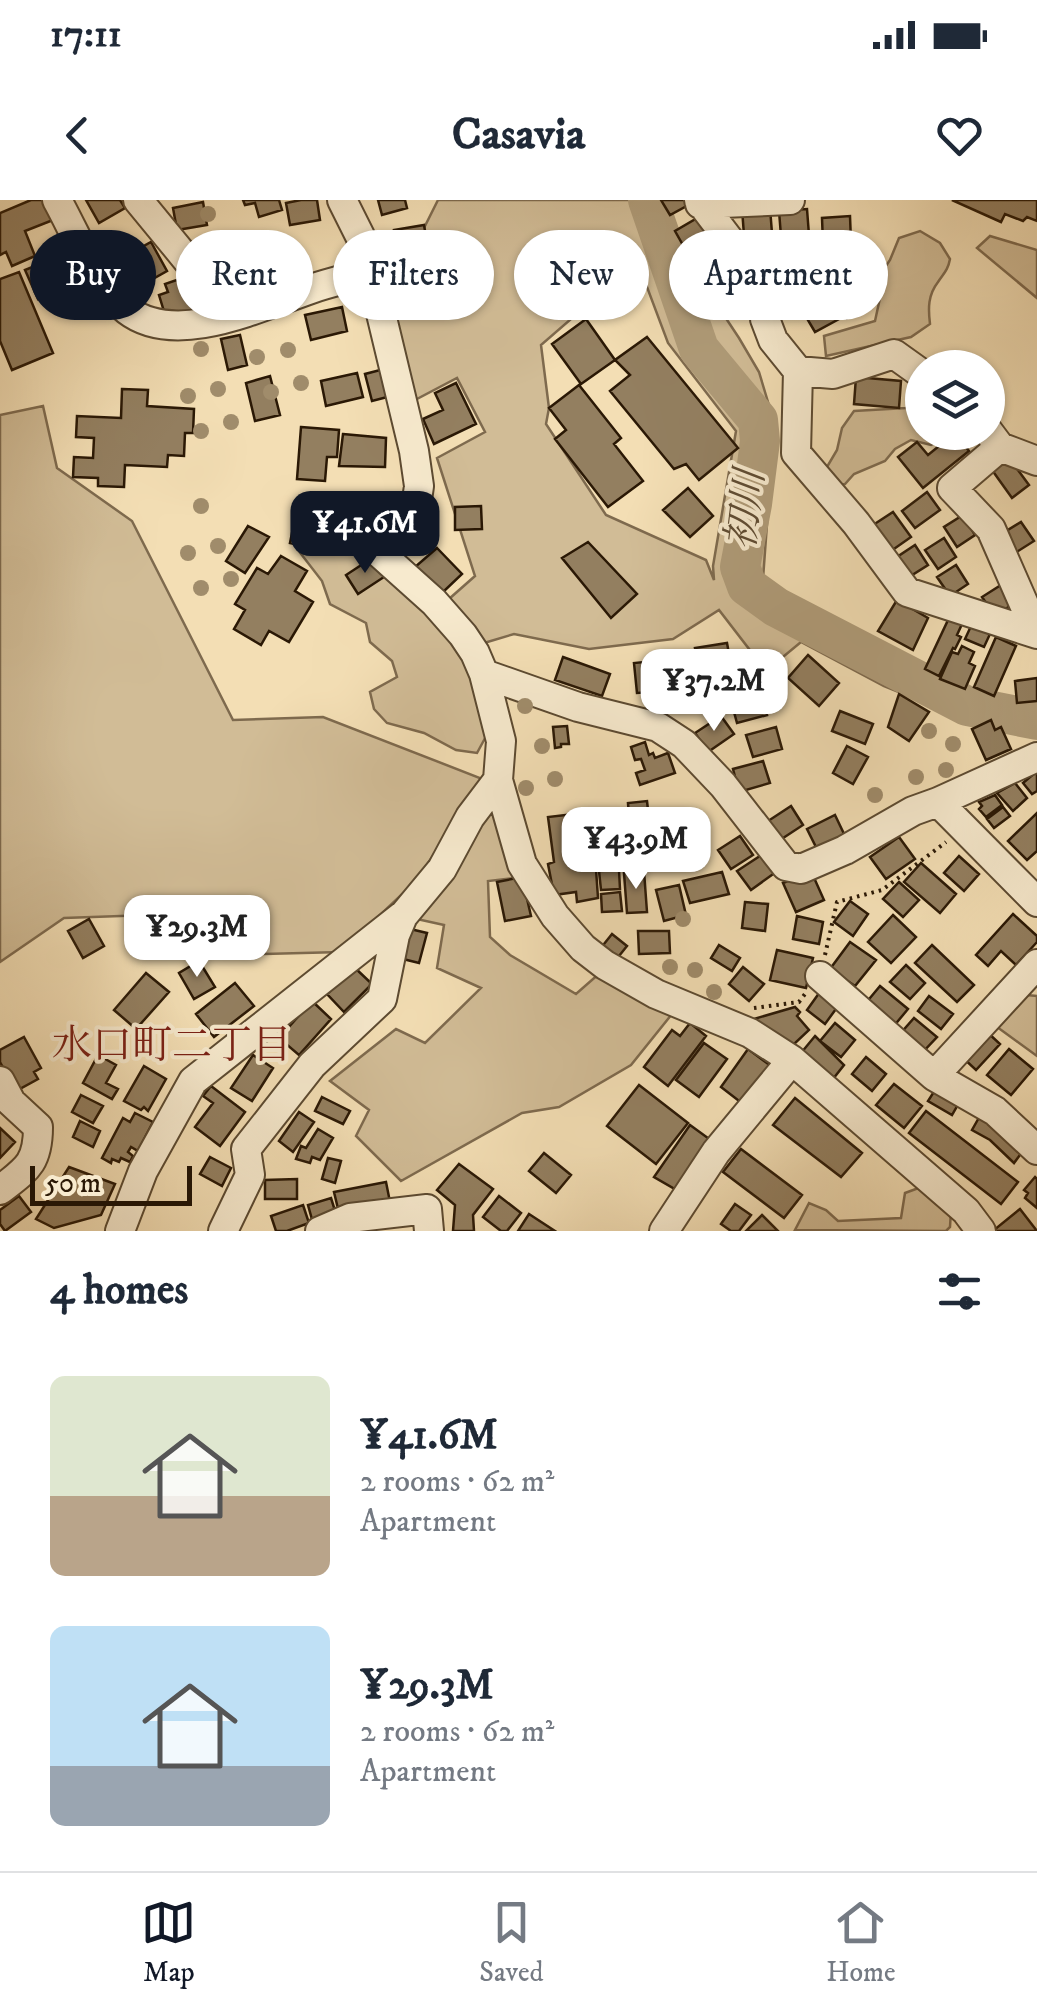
<!DOCTYPE html>
<html lang="en">
<head>
<meta charset="utf-8">
<style>
  :root { --surface:#fff; --page:#f6f6f7; --text:#1f2937; --muted:#747a83; --line:#e0e1e3; --accent:#111827 }
  body { margin:0; font-family:"IM FELL DW Pica","Noto Serif JP",serif; background:var(--page); color:var(--text); height:100vh; display:flex; flex-direction:column; font-size:38px; white-space:nowrap }
  * { box-sizing:border-box; margin:0 }
  p { font-size:32px; color:var(--muted) }
  .icon { flex:none; width:55px; height:55px; fill:none; stroke:currentColor; stroke-width:2; stroke-linecap:round; stroke-linejoin:round }
  .map { position:relative; height:1031px; overflow:hidden }
  .panel { display:flex; flex-direction:column; background:var(--surface); flex:1 }
  .panel>* { flex:none }
  .hud { position:absolute; left:30px; top:30px; width:978px; height:90px; display:flex; gap:20px }
  .controls { position:absolute; left:905px; top:150px; display:grid; gap:20px }
  .controls a { display:grid; place-items:center; width:100px; height:100px; border-radius:50%; background:var(--surface); box-shadow:0 2px 8px #0004; font-size:50px }
  .scale { position:absolute; left:30px; bottom:25px; width:162px; box-sizing:border-box; padding-left:10px; border:5px solid #2a1805; border-top:0; font-size:28px; line-height:35px; white-space:nowrap; color:#2a1805; -webkit-text-stroke:8px #f7eace; paint-order:stroke }
  .price { position:absolute; translate:-50% -85px; padding:0 22px; border-radius:20px; background:#fff; color:#222; font-size:32px; line-height:65px; filter:drop-shadow(0 2px 5px #0008) }
  .price::after { content:''; position:absolute; left:50%; top:60px; width:30px; height:22px; margin-left:-15px; background:inherit; clip-path:polygon(0 0,100% 0,50% 100%) }
  .price.selected { background:var(--accent); color:#fff }
  ul { padding:0; list-style:none }
  li { display:flex; align-items:center; gap:30px; height:250px; padding:0 50px }
  li span { display:grid; place-items:center; flex:none; width:280px; height:200px; border-radius:15px; color:#555 }
  li>.icon { margin-inline-start:auto }
  span .icon { width:120px; height:120px; fill:#fffc; stroke-width:1 }
  li b { font-size:42px }
  h2 { display:flex; justify-content:space-between; align-items:center; height:120px; padding:0 50px; font-size:42px }
  .pill { padding:0 35px; border-radius:45px; background:var(--surface); box-shadow:0 2px 8px #0004; font-size:35px; line-height:90px }
  .pill.selected { background:var(--accent); color:#fff }
  .status { display:flex; justify-content:space-between; align-items:center; height:70px; padding:0 50px; background:var(--surface); direction:ltr }
  .status svg { height:28px; fill:currentColor }
  header { display:flex; justify-content:space-between; align-items:center; height:130px; padding:0 50px; background:var(--surface); font-size:45px; font-weight:800 }
  .tabs { display:flex; justify-content:space-around; align-items:center; height:140px; border-top:2px solid var(--line); background:var(--surface); font-size:28px; color:var(--muted) }
  .tabs a { display:grid; justify-items:center; gap:5px }
  .tabs .selected { color:var(--accent) }
  .map>svg:first-child { display:block }
  .green { fill:#d1bc96; stroke:#7e6a4e; stroke-width:2.5; fill-rule:evenodd }
  .lines { fill:none; stroke-linecap:round; stroke-linejoin:round }
  .river { stroke:#af9b78; stroke-width:40 }
  .building { fill:#937f60; stroke:#2a1805; stroke-width:2.5 }
  .minor-casing { stroke:#5c4a31; stroke-width:32 }
  .path { stroke:#2a1805; stroke-width:4; stroke-dasharray:2.5 5; stroke-linecap:butt }
  .minor { stroke:#f7eace; stroke-width:28 }
  .tree { fill:#a08c6b }
  .labels { text-anchor:middle; dominant-baseline:central; stroke-width:8; stroke-linejoin:round; paint-order:stroke }
  .water-label { font-size:40px; font-style:italic; fill:#5f4c33; stroke:#f7eace }
  .neighbourhood-label { font-size:40px; fill:#7a1f14; stroke:#f7eace }
</style>
</head>
<body>
<div class="status"><b>17:11</b><svg viewBox="0 0 49 12"><path d="M0 12V9h3v3zM5 12V6h3v6zM10 12V3h3v9zM15 12V0h3v12zM26 1h20v11H26zM47 4h2v5h-2z"/></svg></div>
<header><svg class="icon" aria-label="back" viewBox="0 0 24 24"><path d="M15 5l-7 7 7 7"/></svg>Casavia<svg class="icon" aria-label="heart" viewBox="0 0 24 24"><path d="M12 20l-8-8c-3-5 5-10 8-4 3-6 11-1 8 4z"/></svg></header>
<div class="map">
<svg width="1037" height="1031" viewBox="0 0 1037 1031">
  <rect width="100%" height="100%" fill="#f3deb4"/>
  <filter id="stains"><feTurbulence type="fractalNoise" baseFrequency=".002" numOctaves="4"/><feColorMatrix values="0 0 0 0 .2 0 0 0 0 .09 0 0 0 0 .02 0 0 0 .5 -.17"/></filter>
  <radialGradient id="worn" r=".72"><stop offset=".6" stop-color="#630" stop-opacity="0"/><stop offset="1" stop-color="#630" stop-opacity=".3"/></radialGradient>
  <path class="green" d="M438,0H653L661,20L739,138L759,172L777,232L770,283L763,379L813,412L896,453L925,473L968,492L1037,503V527L963,518L884,486L801,442L766,471L719,410L673,439L589,449L514,434L484,443L449,399L475,376L437,258L485,232L457,178L415,200L406,172L391,94ZM632,47L668,143L736,231L713,366L714,380L706,360L606,315L546,224L549,208L541,145L593,100L621,65Z
    M920,31L940,43L950,59C948,70 944,73 938,82C928,95 928,108 930,124L911,137L826,156L824,136L875,121L880,98L877,79L890,60L899,38Z
    M990,36L1037,50V98L977,48Z
    M918,201L922,202V232L955,233L931,245L911,240L895,249L885,261L854,274L845,284L831,285L824,272L837,250L842,228L854,211L906,208Z
    M43,206L57,268L132,321L233,520L323,517L485,580L415,682L341,752L264,754L206,713L64,718L0,762V215Z
    M342,313L431,414L460,439L490,529L477,553L456,550L424,533L387,523L374,509L370,492L397,477L392,461L370,442L366,423L330,404L322,381L298,350L336,349Z
    M490,591L515,678L488,681L490,737L510,755L576,794L601,772L676,809L631,865L559,907L522,913L401,981L356,936L369,910L330,881L396,829L425,843L481,788L437,768L444,725L403,716Z
    M1015,794L1037,796V856L993,824Z
    M924,986L951,1010L950,1027L946,1031L795,1030L809,1003L826,1010L838,1021L901,1018L905,993Z"/>
  <g class="lines">
    <path class="river" d="M648,0L699,149L758,220L760,241L752,304L740,367L747,386L776,407L967,506L1037,520"/>
  </g>
  <path class="building" d="M31,0H45L53,20L25,31L35,56L12,66L6,52L0,55V13Z
    M86,0H120L125,8L99,23Z
    M243,0H279L282,10L259,17L255,3L245,5Z
    M301,0H317L320,20L290,25L286,3Z
    M378,0H405L407,8L382,15Z
    M661,0H693L694,2L670,15Z
    M952,0H1037V21L1027,17L1023,21L1005,14L1001,22Z
    M203,2L207,25L177,30L173,8Z
    M770,8L772,33L744,35L742,9Z
    M807,9L809,35L781,36L779,11Z
    M850,16L851,42L823,44L822,18Z
    M699,17L712,40L688,54L675,31Z
    M424,25L428,48L398,52L394,30Z
    M151,42L167,71L133,90L117,61Z
    M251,45L263,69L223,89L211,64Z
    M65,54L72,72L53,80L57,91L38,99L25,70Z
    M405,58H422V69H428V88H401V71L414,70V64H405Z
    M729,63L742,86L717,100L705,77Z
    M19,72L53,153L12,170L0,141V79Z
    M191,75L202,107L166,118L159,95L168,92L165,84Z
    M859,82L871,105L847,118L834,96Z
    M826,96L839,119L815,132L802,110Z
    M342,107L347,131L311,140L305,115Z
    M586,119L615,160L581,184L552,144Z
    M240,135L247,165L228,170L221,139Z
    M647,137L738,248L699,280L686,264L674,269L610,191L630,175L615,160Z
    M384,169L391,196L372,201L365,174Z
    M357,173L363,197L326,206L321,181Z
    M270,176L280,215L255,221L246,183Z
    M856,177L901,181L899,208L854,204Z
    M456,183L476,224L434,244L423,219L443,210L435,193Z
    M579,185L621,238L614,244L643,281L608,307L555,239L566,230L549,208Z
    M122,189L148,190L147,206L194,209L193,233H185L184,256L168,255L167,267L125,265L124,287L98,286V278L73,277L74,257L93,258L94,238L76,237L77,216L121,218Z
    M301,227L339,230L337,257H327L325,281L297,279Z
    M955,233L969,251L923,288L898,257L917,242L928,255Z
    M343,234L386,238L385,267L339,266Z
    M1009,258L1029,285L1012,298L992,270Z
    M688,288L713,316L690,337L663,310Z
    M927,292L940,310L915,328L902,311Z
    M304,303L335,309L327,351L290,343L296,313L302,314Z
    M481,306L482,329L455,330V307Z
    M893,312L911,337L891,351L873,325Z
    M963,315L975,335L957,347L944,327Z
    M414,320L426,340L399,357L386,336Z
    M1021,322L1034,341L1015,353L1003,333Z
    M248,326L269,337L245,373L226,361Z
    M944,338L956,357L938,369L925,350Z
    M588,342L637,394L611,418L562,358Z
    M915,345L928,365L909,377L897,357Z
    M437,348L462,374L441,394L415,367Z
    M281,356L307,371L295,391L313,402L289,442L269,431L261,445L234,429L245,410L235,404L257,368L268,374Z
    M372,358L384,377L358,394L346,375Z
    M956,365L968,384L950,396L937,377Z
    M1001,385L1013,404L995,416L982,397Z
    M897,400L928,418L913,450L878,431Z
    M949,418L962,424L957,435L961,437L955,449L953,448L939,476L925,469Z
    M971,426L990,434L984,447L965,439Z
    M996,437L1016,446L994,496L974,487Z
    M727,443L732,470L754,466L758,487L704,496L695,448Z
    M962,446L974,452L969,463L975,466L965,489L940,479L952,452L958,454Z
    M808,455L839,483L819,506L788,478Z
    M563,457L610,474L602,496L555,480Z
    M664,460L667,491L637,493L634,463Z
    M1037,478V501L1017,503L1015,481Z
    M761,493L767,515L737,523L731,501Z
    M899,494L929,512L909,541L888,527Z
    M840,511L873,524L865,544L832,531Z
    M721,516L734,534L708,552L695,533Z
    M991,520L995,530L1001,527L1011,549L986,560L972,529Z
    M567,526L569,544H561V547L555,548L553,527Z
    M776,527L782,549L753,557L746,535Z
    M645,542L649,555L653,553L655,558L668,553L675,573L640,585L636,573L645,570L641,559L635,560L631,547Z
    M847,546L868,557L853,584L833,573Z
    M763,561L770,583L739,592L733,569Z
    M1037,571V591L1032,594L1023,583Z
    M1015,583L1027,598L1013,611L997,593Z
    M995,595L1002,605L986,617L979,609L982,606L979,602Z
    M647,601L650,628L630,630L628,603Z
    M791,606L803,625L777,642L765,623Z
    M1003,607L1010,616L994,628L987,619Z
    M592,612L598,698L577,702L576,692L554,695L548,664L554,662L548,617Z
    M1037,613V651L1027,660L1008,641Z
    M835,615L845,636L817,649L807,629Z
    M740,636L753,655L731,669L718,650Z
    M899,637L915,659L886,679L870,657Z
    M763,654L776,672L751,690L737,671Z
    M959,656L979,674L964,691L944,673Z
    M921,663L956,694L940,713L904,682Z
    M619,670L620,689L601,690L599,671Z
    M644,671L647,712L627,713L624,673Z
    M811,671L824,700L796,712L783,683Z
    M722,672L729,694L690,703L683,681Z
    M522,677L531,716L505,721L497,682Z
    M899,682L919,700L903,717L883,699Z
    M679,685L686,715L664,721L656,690Z
    M620,692L622,711L602,712L601,694Z
    M850,701L868,714L853,736L834,722Z
    M745,702L768,704L765,731L742,728Z
    M1013,714L1037,736V742L1016,765L1001,751L988,766L976,755Z
    M893,715L916,737L891,763L868,742Z
    M797,716L823,722L819,744L793,739Z
    M89,719L104,746L83,758L68,731Z
    M406,728L427,733L419,763L399,758Z
    M638,731H669L670,753L639,754Z
    M612,734L627,746L615,761L600,749Z
    M850,742L876,760L855,786L830,769Z
    M719,745L740,758L732,771L711,758Z
    M932,745L974,785L957,802L915,763Z
    M777,750L813,758L806,788L770,780Z
    M199,761L215,787L194,799L179,773Z
    M906,765L925,783L910,799L890,782Z
    M354,767L372,784L344,812L327,794Z
    M743,767L764,784L749,801L729,784Z
    M146,773L169,792L136,829L114,810Z
    M235,783L254,806L214,837L196,814Z
    M880,786L908,809L893,827L865,804Z
    M822,789L841,802L825,824L807,810Z
    M929,796L953,814L941,829L918,811Z
    M312,801L331,819L299,855L279,838Z
    M795,807L800,812L797,816L809,830L792,846L747,821Z
    M914,818L937,837L921,854L900,834Z
    M690,823L706,836L668,886L644,867L672,830L680,836Z
    M835,823L855,840L841,857L820,841Z
    M986,831L1000,844L976,870L962,857Z
    M815,836L844,865L833,879L801,853Z
    M24,837L41,868L34,872L38,879L16,891L0,862V850Z
    M704,843L727,859L699,897L676,880Z
    M748,849L771,866L743,904L721,887Z
    M1009,849L1033,869L1011,895L987,875Z
    M98,855L116,865L106,883L118,889L112,899L83,883Z
    M253,855L273,868L252,901L231,888Z
    M866,857L886,874L872,891L852,874Z
    M144,866L166,879L148,911L144,907L141,910L124,901Z
    M894,884L922,906L904,928L876,905Z
    M639,885L688,923L656,964L607,926Z
    M211,886L245,912L220,946L195,927L213,903L203,896Z
    M935,890L960,901L952,915L928,901Z
    M81,895L103,906L93,923L72,912Z
    M322,897L350,911L343,924L315,911Z
    M795,898L862,953L841,977L773,925Z
    M926,911L1018,982L1001,1004L909,933Z
    M299,912L314,922L293,952L279,941Z
    M135,913L153,922L138,951L131,947L128,952L133,956L130,962L121,958L119,962L112,959L111,963L102,958L123,918L130,922Z
    M981,914L1025,948L1014,963L990,940L972,930Z
    M80,921L100,931L93,947L73,937Z
    M690,925L712,941L680,992L654,977Z
    M0,928L15,942L0,958Z
    M318,929L333,938L320,960L312,957L310,963L296,959L301,946L306,948Z
    M741,949L802,995L784,1018L723,972Z
    M544,953L571,975L556,993L529,971Z
    M210,957L231,968L222,986L200,974Z
    M328,958L341,961L335,983L322,979Z
    M459,964L493,989L473,1015L474,1031H453L455,1005L437,990Z
    M69,967L115,984L101,1015L54,1028L36,1019Z
    M1035,977L1037,979V1008L1025,998L1028,993L1024,990Z
    M297,979V999H265V980Z
    M386,982L390,1002L339,1013L334,992Z
    M19,996L31,1012L5,1031L0,1024V1010Z
    M499,996L521,1013L507,1031H501L483,1017Z
    M331,998L337,1017L313,1023L308,1005Z
    M735,1004L751,1015L739,1031H731L721,1024Z
    M303,1005L309,1023L287,1031H276L271,1016Z
    M1020,1009L1037,1031H995L994,1030Z
    M529,1014L555,1031H518Z
    M762,1015L778,1031H746Z"/>
  <g class="lines">
    <g class="minor-casing">
      <path id="minor" d="M57,0C76,34 96,86 127,110C176,148 261,106 311,89C331,82 351,78 371,72
        M138,0L193,67L219,120
        M342,0L360,36L371,72L414,251L419,286L417,300L409,311L387,320L374,329L366,341L434,402L463,435L475,453L484,474L501,541L498,580L522,664L555,716L583,748L605,765L656,794L750,833L792,860L966,1011L981,1031
        M699,0L765,87V119L773,140L798,171L833,174L894,154L922,174
        M700,4L790,0
        M798,171L796,253L856,323L907,392L1037,434
        M988,231L1000,247L1037,261
        M1000,247L952,288L991,329L1037,434
        M484,474L578,507L658,527L684,544L723,585L786,666L801,669L845,650L913,611L938,602L1037,557
        M938,602L1037,702
        M820,776L934,876L995,911L1037,950
        M934,876L1037,764
        M0,881L11,902L38,927C38,963 27,969 0,990
        M120,1031L143,971L193,881L402,716
        M223,1031L250,975L246,949L312,865L382,799L395,735L403,716L442,669L470,617L498,580
        M320,1031L350,1018L427,1009L429,1031
        M664,1031L716,952L792,860"/>
    </g>
    <path class="path" d="M825,755L837,702L882,690L946,642
      M754,808L799,802L805,794"/>
    <use href="#minor" class="minor"/>
  </g>
  <g class="tree">
    <circle cx="208" cy="14" r="8"/>
    <circle cx="222" cy="49" r="8"/>
    <circle cx="286" cy="61" r="8"/>
    <circle cx="201" cy="149" r="8"/>
    <circle cx="288" cy="150" r="8"/>
    <circle cx="257" cy="157" r="8"/>
    <circle cx="301" cy="183" r="8"/>
    <circle cx="218" cy="189" r="8"/>
    <circle cx="271" cy="192" r="8"/>
    <circle cx="188" cy="196" r="8"/>
    <circle cx="231" cy="222" r="8"/>
    <circle cx="201" cy="231" r="8"/>
    <circle cx="201" cy="306" r="8"/>
    <circle cx="218" cy="346" r="8"/>
    <circle cx="188" cy="353" r="8"/>
    <circle cx="231" cy="379" r="8"/>
    <circle cx="201" cy="388" r="8"/>
    <circle cx="525" cy="506" r="8"/>
    <circle cx="929" cy="531" r="8"/>
    <circle cx="953" cy="544" r="8"/>
    <circle cx="542" cy="546" r="8"/>
    <circle cx="946" cy="570" r="8"/>
    <circle cx="916" cy="577" r="8"/>
    <circle cx="555" cy="579" r="8"/>
    <circle cx="526" cy="588" r="8"/>
    <circle cx="875" cy="595" r="8"/>
    <circle cx="683" cy="719" r="8"/>
    <circle cx="670" cy="767" r="8"/>
    <circle cx="695" cy="770" r="8"/>
    <circle cx="714" cy="792" r="8"/>
  </g>
  <g class="labels">
    <g class="water-label">
      <text transform="translate(747 310) rotate(-83)">初川</text>
    </g>
    <g class="neighbourhood-label">
      <text x="172" y="847">水口町二丁目</text>
    </g>
  </g>
  <rect width="100%" height="100%" filter="url(#stains)"/>
  <rect width="100%" height="100%" fill="url(#worn)"/>
</svg>
<div class="controls">
<a><svg class="icon" aria-label="layers" viewBox="0 0 24 24"><path d="M12 4l9 5-9 5-9-5zM3 14l9 5 9-5"/></svg></a>
</div>
<div class="scale">50 m</div>
<b class="price selected" style="left:365px;top:376px">¥41.6M</b>
<b class="price" style="left:714px;top:534px">¥37.2M</b>
<b class="price" style="left:636px;top:692px">¥43.9M</b>
<b class="price" style="left:197px;top:780px">¥29.3M</b>
<div class="hud">
<a class="pill selected">Buy</a>
<a class="pill">Rent</a>
<a class="pill">Filters</a>
<a class="pill">New</a>
<a class="pill">Apartment</a>
</div>
</div>
<section class="panel">
<h2>4 homes<svg class="icon" aria-label="filters" viewBox="0 0 24 24"><path d="M4 7h16M4 17h16"/><circle cx="9" cy="7" r="2"/><circle cx="15" cy="17" r="2"/></svg></h2>
<ul>
<li><span style="background:linear-gradient(#dfe7d0 60%,#b9a48a 0)"><svg class="icon" aria-label="home" viewBox="0 0 24 24"><path d="M3 11l9-7 9 7M6 9v11h12V9"/></svg></span><div><b>¥41.6M</b><p>2 rooms · 62 m²</p><p>Apartment</p></div></li>
<li><span style="background:linear-gradient(#bfe0f5 70%,#9aa5b1 0)"><svg class="icon" aria-label="home" viewBox="0 0 24 24"><path d="M3 11l9-7 9 7M6 9v11h12V9"/></svg></span><div><b>¥29.3M</b><p>2 rooms · 62 m²</p><p>Apartment</p></div></li>
</ul>
</section>
<nav class="tabs">
<a class="selected"><svg class="icon" aria-label="map" viewBox="0 0 24 24"><path d="M3 6l6-2 6 2 6-2v14l-6 2-6-2-6 2zM9 4v14M15 6v14"/></svg>Map</a>
<a><svg class="icon" aria-label="saved" viewBox="0 0 24 24"><path d="M7 4h10v16l-5-4-5 4z"/></svg>Saved</a>
<a><svg class="icon" aria-label="home" viewBox="0 0 24 24"><path d="M3 11l9-7 9 7M6 9v11h12V9"/></svg>Home</a>
</nav>
</body>
</html>
